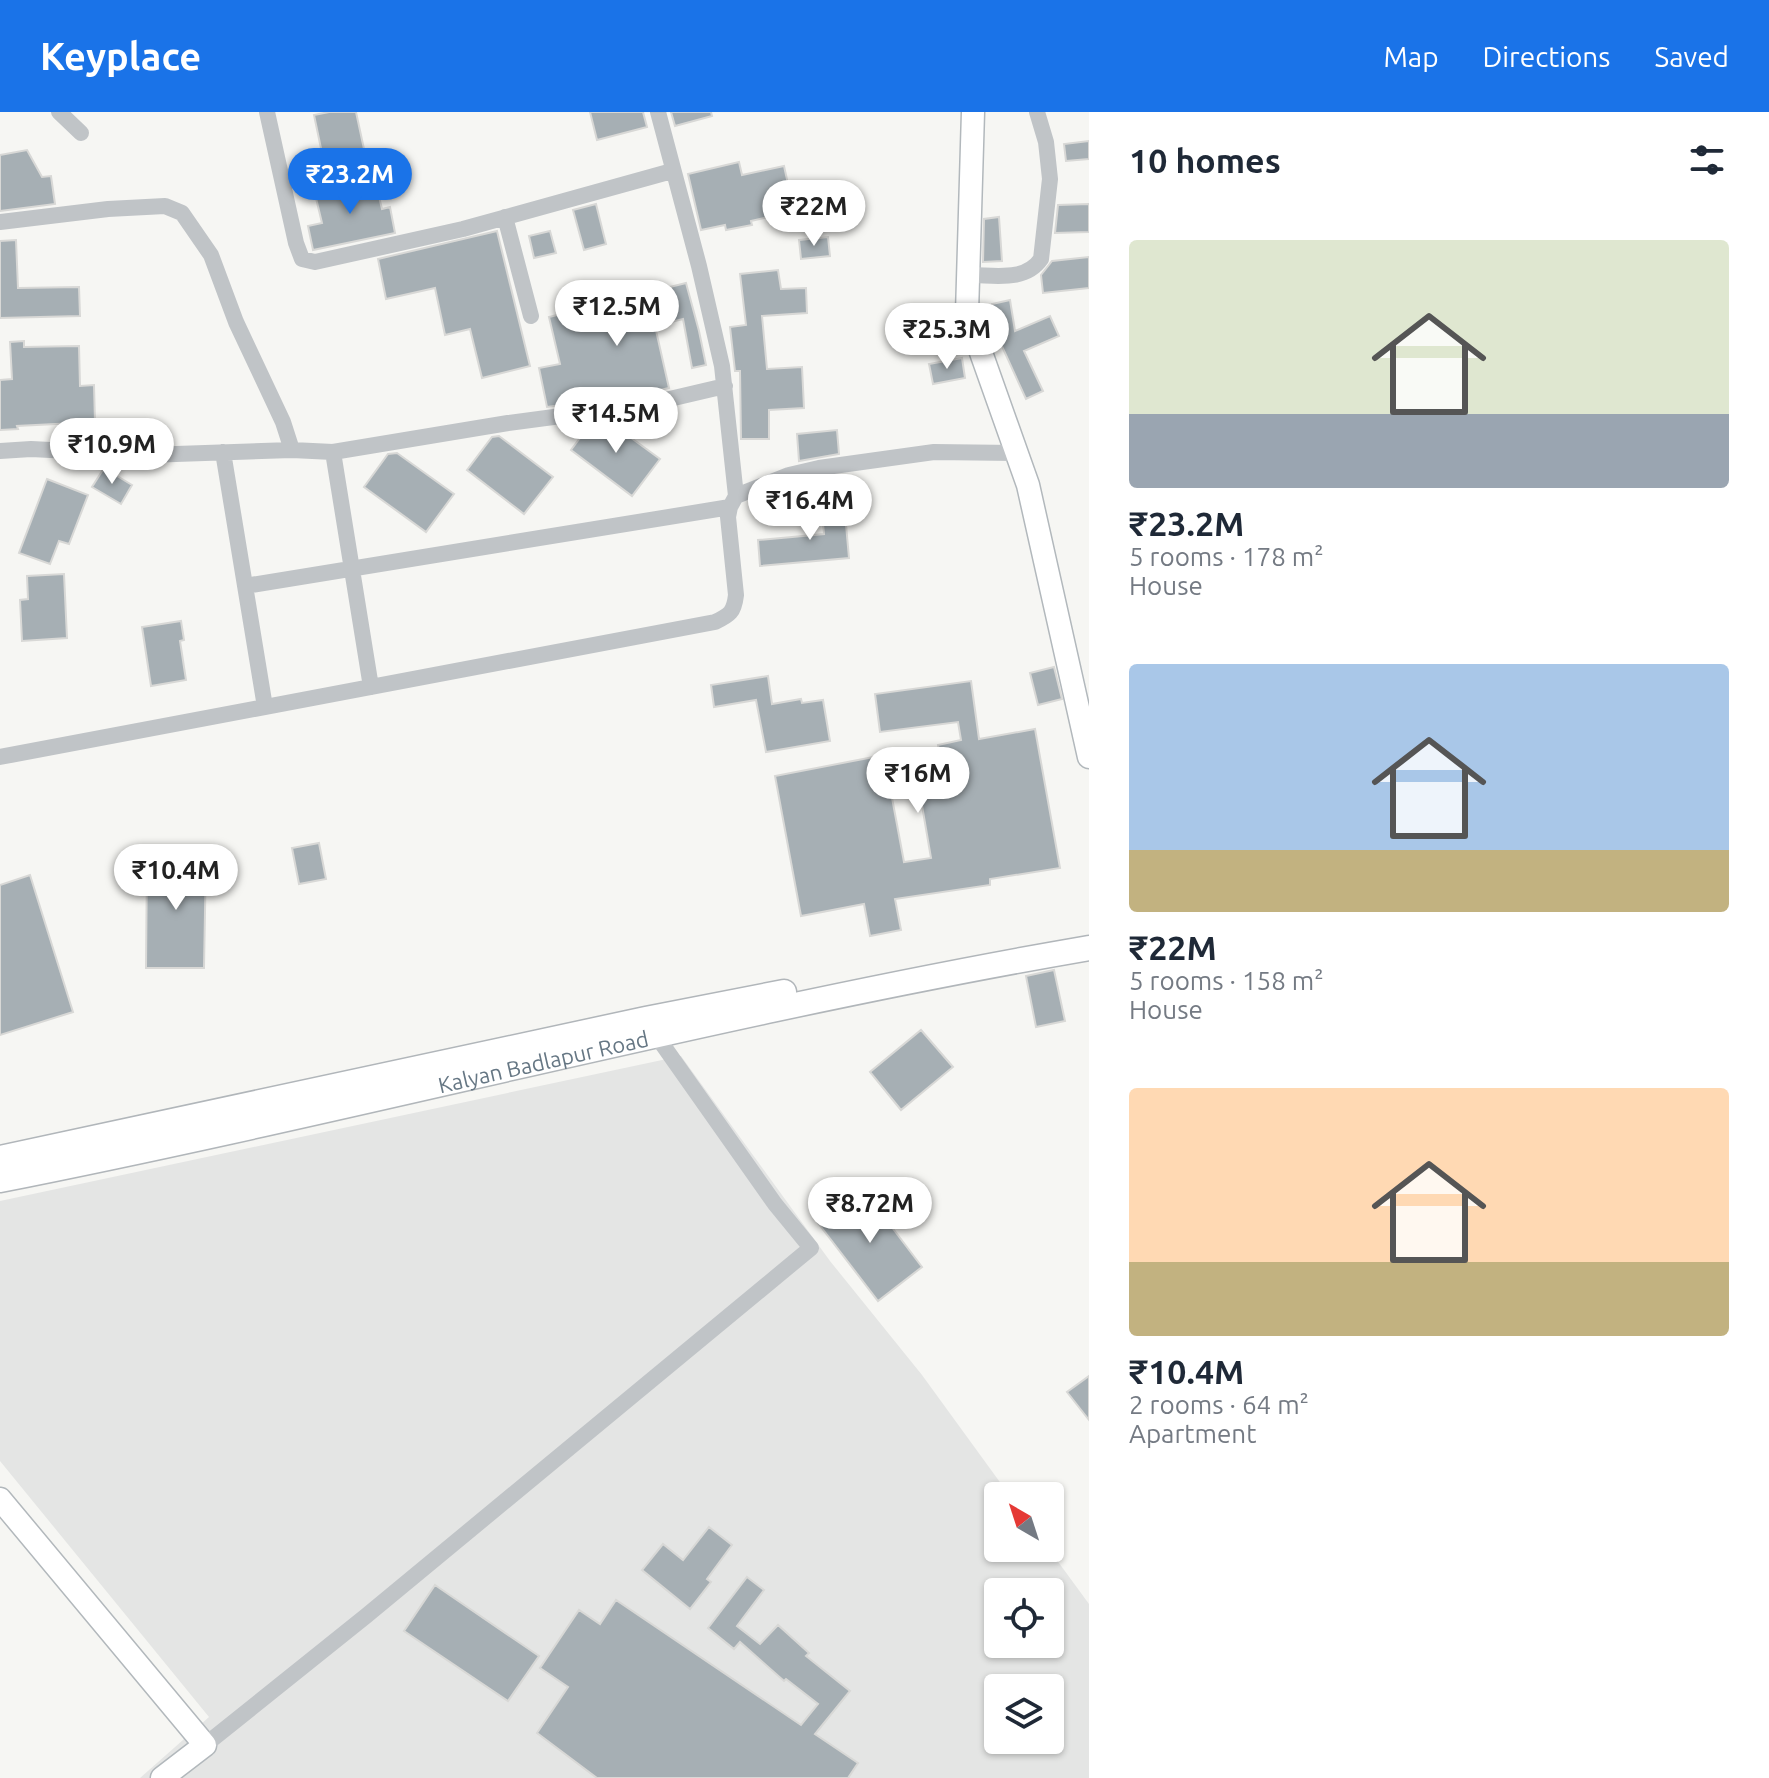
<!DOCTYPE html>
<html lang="en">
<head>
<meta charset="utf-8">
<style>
  :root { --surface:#fff; --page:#f6f6f7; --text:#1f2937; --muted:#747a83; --accent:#1a73e8 }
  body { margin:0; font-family:Ubuntu,sans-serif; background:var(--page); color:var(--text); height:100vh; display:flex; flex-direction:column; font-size:30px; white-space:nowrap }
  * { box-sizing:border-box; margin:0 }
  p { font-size:26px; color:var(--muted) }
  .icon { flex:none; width:44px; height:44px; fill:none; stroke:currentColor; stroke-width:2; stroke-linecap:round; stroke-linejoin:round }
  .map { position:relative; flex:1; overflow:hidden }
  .panel { display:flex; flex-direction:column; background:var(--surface); width:680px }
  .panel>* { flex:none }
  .needle { width:52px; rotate:321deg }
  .buttons { position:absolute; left:984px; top:1370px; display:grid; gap:16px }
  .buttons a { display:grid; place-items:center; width:80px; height:80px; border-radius:8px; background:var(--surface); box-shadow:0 2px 6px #0004; font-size:40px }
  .price { position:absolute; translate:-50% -68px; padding:0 18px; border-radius:28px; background:#fff; color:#222; font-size:26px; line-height:52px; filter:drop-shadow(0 2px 4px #0008) }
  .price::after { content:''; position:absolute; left:50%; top:48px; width:24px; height:18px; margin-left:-12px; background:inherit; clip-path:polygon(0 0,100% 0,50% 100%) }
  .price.selected { background:var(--accent); color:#fff }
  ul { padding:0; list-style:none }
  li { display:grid; align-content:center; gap:16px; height:424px; padding:0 40px }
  li span { display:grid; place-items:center; height:248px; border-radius:8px; color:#555 }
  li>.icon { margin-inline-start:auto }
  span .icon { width:144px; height:144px; fill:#fffc; stroke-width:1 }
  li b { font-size:34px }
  h2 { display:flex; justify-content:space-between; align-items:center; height:96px; padding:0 40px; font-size:34px }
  header { display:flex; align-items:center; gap:48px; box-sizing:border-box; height:112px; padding:0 40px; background:var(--accent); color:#fff }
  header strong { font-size:38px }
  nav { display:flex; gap:44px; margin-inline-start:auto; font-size:28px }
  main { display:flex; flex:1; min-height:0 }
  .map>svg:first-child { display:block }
  .built { fill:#e4e5e4; fill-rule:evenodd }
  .building { fill:#a6afb4; stroke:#d8d8d6; stroke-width:2 }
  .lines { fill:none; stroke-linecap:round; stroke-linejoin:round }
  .secondary-casing { stroke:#b2b8bc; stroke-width:25 }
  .primary-casing { stroke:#b1b6ba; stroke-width:27 }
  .street { stroke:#c0c4c7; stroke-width:16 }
  .secondary { stroke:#fff; stroke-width:22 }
  .primary { stroke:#fff; stroke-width:24 }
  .labels { text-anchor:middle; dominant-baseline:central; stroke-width:8; stroke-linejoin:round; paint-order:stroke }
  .street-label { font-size:22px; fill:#667784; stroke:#fff }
</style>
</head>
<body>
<header>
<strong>Keyplace</strong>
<nav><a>Map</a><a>Directions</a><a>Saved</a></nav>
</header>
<main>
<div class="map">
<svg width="1089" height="1666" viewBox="0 0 1089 1666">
  <rect width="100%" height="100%" fill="#f6f6f3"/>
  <path class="built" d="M681,944L830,1149L922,1263L1010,1384H998V1436H1048L1089,1492V1666H140L209,1605L0,1349V1089ZM998,1480H1050V1532H998ZM998,1576H1050V1628H998Z"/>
  <path class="building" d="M329,0H356L364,37L323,46L314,3Z
    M590,0H643L647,15L597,28Z
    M671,0H711L712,4L675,14Z
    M1089,29V47L1066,49L1064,32Z
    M27,38L42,65L51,64L55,92L0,99V43Z
    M739,50L742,63L784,54L794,99L751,109L752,113L726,118L725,113L701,118L688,62Z
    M375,68L382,97L390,95L395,121L313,138L308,114L322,111L315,82Z
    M596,92L606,132L584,138L573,98Z
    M1089,92V120L1055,121L1058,93Z
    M999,105L1002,149L983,150L984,107Z
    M497,119L530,254L482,266L470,217L445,223L435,176L386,187L378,147Z
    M550,119L556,141L534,146L529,124Z
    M828,125L830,144L801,147L799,128Z
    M16,128L18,176L79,175L80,204L0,206V129Z
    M1089,145V176L1043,181L1041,163L1052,149Z
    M778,158L781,177L806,176L807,201L762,204L767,257L802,255L804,296L769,298V327H741L740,259H735L730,215L746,213L740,162Z
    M686,171L699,219L706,253L692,256L683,207L655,214L669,276L642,282L547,295L539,256L560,252L549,205Z
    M1010,188L1015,219L1050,204L1059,224L1024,239L1043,279L1026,287L995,219L992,192Z
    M24,229V235L79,234L80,274L94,273L95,310L17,314L18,317L0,318V268L12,267L10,230Z
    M962,246L965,266L933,272L929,252Z
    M608,309L660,347L632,384L571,338L591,311Z
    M837,318L839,342L799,349L797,322Z
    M499,324L553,365L524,402L467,358L492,325Z
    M397,341L454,382L426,420L364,375L388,342Z
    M104,356L132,373L121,392L92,375Z
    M47,367L88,383L69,432L59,429L50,452L19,441Z
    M844,390L849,446L760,454L758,428L824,422L821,392Z
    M64,462L67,526L22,529L20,488L28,487L27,464Z
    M181,509L184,528L180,529L186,568L151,574L142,515Z
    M1054,555L1062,587L1038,593L1030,561Z
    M768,564L772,592L801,587L802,591L823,588L830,629L766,640L756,588L714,595L711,573Z
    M971,569L979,627L1035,617L1060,756L990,767V773L895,787L901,818L870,824L864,792L801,804L775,664L884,643L904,750L931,746L919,676L945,671L938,633L961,628L958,610L880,620L875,582Z
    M319,731L326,767L299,772L292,736Z
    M147,745H206L204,856H146Z
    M30,763L73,900L0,923V773Z
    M1054,858L1065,909L1036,915L1026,864Z
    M921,918L953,955L901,998L870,960Z
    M863,1077L922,1155L878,1189L818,1111Z
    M1089,1264V1308L1067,1280Z
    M709,1415L732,1433L707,1467L711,1470L690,1497L642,1458L663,1432L683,1448Z
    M747,1465L764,1478L737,1514L760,1532L778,1513L809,1541L806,1544L850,1579L815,1622L858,1651L848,1666H597L537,1621L568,1575L540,1556L579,1498L600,1512L616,1488L801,1613L818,1592L786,1567L784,1569L740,1530L734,1537L708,1516Z
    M435,1473L539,1544L508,1589L404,1519Z"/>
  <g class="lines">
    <g class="secondary-casing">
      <path id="secondary" d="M973,0L967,201L1028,373L1089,645
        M0,1387L205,1633L162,1666"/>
    </g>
    <g class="primary-casing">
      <g id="primary">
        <path d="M0,1046L646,907L784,880"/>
        <path id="s1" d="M0,1068C364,996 723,899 1089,836"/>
      </g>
    </g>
    <path class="street" d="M59,0L81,21
      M267,0L296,131L302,147L315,150L463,117L672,59
      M658,0L699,154L722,254L736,384
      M505,105L531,204
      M0,110L108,97L165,94L182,101L211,143L236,210L283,310L292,338
      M970,163C995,163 1025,170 1041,147L1050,67L1046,30L1037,0
      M0,339L31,337L147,343L292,338L333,340L508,311L644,293L725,274
      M223,340L265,595
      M333,340L371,575
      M245,474L730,395
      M0,645L715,510C730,503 734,500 736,483L728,405L730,395L736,384L789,363L819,356L934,340L1015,341
      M205,1633L366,1504L811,1136L775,1092L653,919"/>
    <use href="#secondary" class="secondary"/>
    <use href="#primary" class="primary"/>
  </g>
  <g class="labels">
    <g class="street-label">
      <text stroke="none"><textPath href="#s1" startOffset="556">Kalyan Badlapur Road</textPath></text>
    </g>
  </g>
</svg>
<div class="buttons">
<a><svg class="needle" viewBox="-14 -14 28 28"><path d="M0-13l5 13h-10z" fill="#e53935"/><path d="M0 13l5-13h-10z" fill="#747a83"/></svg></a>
<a><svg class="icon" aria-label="locate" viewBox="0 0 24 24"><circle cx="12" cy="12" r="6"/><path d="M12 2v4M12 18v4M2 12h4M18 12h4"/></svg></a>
<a><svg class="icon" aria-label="layers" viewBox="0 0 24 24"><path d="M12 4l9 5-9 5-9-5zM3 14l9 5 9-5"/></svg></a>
</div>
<b class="price selected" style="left:350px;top:104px">₹23.2M</b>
<b class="price" style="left:814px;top:136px">₹22M</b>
<b class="price" style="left:617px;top:236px">₹12.5M</b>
<b class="price" style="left:947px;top:259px">₹25.3M</b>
<b class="price" style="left:616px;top:343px">₹14.5M</b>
<b class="price" style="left:112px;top:374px">₹10.9M</b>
<b class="price" style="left:810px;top:430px">₹16.4M</b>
<b class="price" style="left:918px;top:703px">₹16M</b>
<b class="price" style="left:176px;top:800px">₹10.4M</b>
<b class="price" style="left:870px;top:1133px">₹8.72M</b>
</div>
<section class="panel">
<h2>10 homes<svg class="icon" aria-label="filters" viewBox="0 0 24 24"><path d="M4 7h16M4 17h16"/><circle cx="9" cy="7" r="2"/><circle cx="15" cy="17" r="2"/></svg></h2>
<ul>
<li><span style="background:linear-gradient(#dfe7d0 70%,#9aa5b1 0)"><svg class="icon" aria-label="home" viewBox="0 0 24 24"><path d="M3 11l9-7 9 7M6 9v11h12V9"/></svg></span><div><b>₹23.2M</b><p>5 rooms · 178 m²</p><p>House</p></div></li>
<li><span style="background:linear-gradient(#a9c7e8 75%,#c2b280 0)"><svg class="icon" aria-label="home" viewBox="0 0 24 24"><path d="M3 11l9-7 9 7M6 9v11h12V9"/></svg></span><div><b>₹22M</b><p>5 rooms · 158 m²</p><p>House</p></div></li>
<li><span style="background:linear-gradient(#ffd9b3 70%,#c2b280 0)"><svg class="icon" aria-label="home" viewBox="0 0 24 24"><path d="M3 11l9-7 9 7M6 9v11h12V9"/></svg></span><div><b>₹10.4M</b><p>2 rooms · 64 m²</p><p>Apartment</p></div></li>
</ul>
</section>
</main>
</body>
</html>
